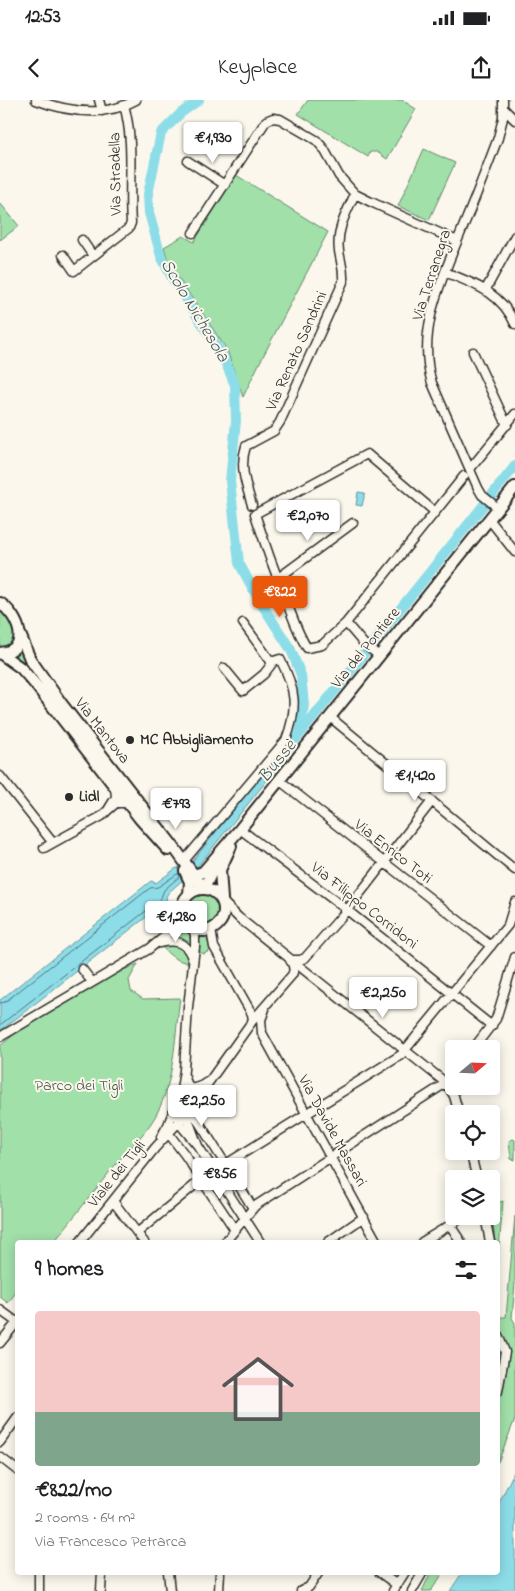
<!DOCTYPE html>
<html lang="en">
<head>
<meta charset="utf-8">
<style>
  :root { --surface:#fff; --page:#f6f6f6; --text:#202124; --muted:#757577; --line:#e0e0e0; --accent:#ea580c }
  body { margin:0; font-family:"Indie Flower",sans-serif; background:var(--page); color:var(--text); height:100vh; display:flex; flex-direction:column; font-size:19px; white-space:nowrap }
  * { box-sizing:border-box; margin:0 }
  p { font-size:16px; color:var(--muted) }
  .icon { flex:none; width:28px; height:28px; fill:none; stroke:currentColor; stroke-width:2; stroke-linecap:round; stroke-linejoin:round }
  .map { position:relative; flex:1; overflow:hidden }
  .panel { position:absolute; left:15px; top:1140px; width:485px; height:335px; display:flex; flex-direction:column; background:var(--surface); border-radius:5px; box-shadow:0 2px 12px #0003 }
  .panel>* { flex:none }
  .needle { width:32px; rotate:71deg }
  .buttons { position:absolute; left:445px; top:940px; display:grid; gap:10px }
  .buttons a { display:grid; place-items:center; width:55px; height:55px; border-radius:5px; background:var(--surface); box-shadow:0 2px 12px #0003; font-size:25px }
  .price { position:absolute; translate:-50% -42px; padding:0 11px; border-radius:5px; background:#fff; color:#222; font-size:16px; line-height:32px; filter:drop-shadow(0 1px 2px #0008) }
  .price::after { content:''; position:absolute; left:50%; top:30px; width:15px; height:11px; margin-left:-8px; background:inherit; clip-path:polygon(0 0,100% 0,50% 100%) }
  .price.selected { background:var(--accent); color:#fff }
  ul { padding:0; list-style:none }
  li { display:grid; align-content:center; gap:10px; height:265px; padding:0 20px }
  li+li { border-top:1px solid var(--line) }
  li span { display:grid; place-items:center; height:155px; border-radius:5px; color:#555 }
  li>.icon { margin-inline-start:auto }
  span .icon { width:90px; height:90px; fill:#fffc; stroke-width:1 }
  li b { font-size:21px }
  h2 { display:flex; justify-content:space-between; align-items:center; height:60px; padding:0 20px; font-size:21px }
  .status { display:flex; justify-content:space-between; align-items:center; height:35px; padding:0 25px; background:var(--surface); direction:ltr }
  .status svg { height:14px; fill:currentColor }
  header { display:flex; justify-content:space-between; align-items:center; height:65px; padding:0 20px; background:var(--surface); font-size:22px; font-weight:600 }
  .map>svg:first-child { display:block }
  .green { fill:#a1e0a9; stroke:#66866a }
  .water { fill:#8ddde9; stroke:#66969d }
  .lines { fill:none; stroke-linecap:round; stroke-linejoin:round }
  .shore { stroke:#527277; stroke-width:1 }
  .river { stroke:#8ddde9; stroke-width:10 }
  .minor-casing { stroke:#2b2b2b; stroke-width:11 }
  .major-casing { stroke:#2b2b2b; stroke-width:14 }
  .minor { stroke:#fbf7ec; stroke-width:8 }
  .major { stroke:#fbf7ec; stroke-width:10 }
  .poi-dot { fill:#2b2b2b; stroke:#fbf7ec; stroke-width:2 }
  .labels { text-anchor:middle; dominant-baseline:central; stroke-width:4; stroke-linejoin:round; paint-order:stroke }
  .street-label { font-size:16px; fill:#2b2b2b; stroke:#fbf7ec }
  .poi-label { font-size:16px; font-weight:bold; fill:#2b2b2b; stroke:#fbf7ec; text-anchor:start }
  .park-label { font-size:16px; fill:#48584a; stroke:#fbf7ec }
  .water-label { font-size:18px; font-style:italic; fill:#44585a; stroke:#fbf7ec }
</style>
</head>
<body>
<div class="status"><b>12:53</b><svg viewBox="0 0 49 12"><path d="M0 12V9h3v3zM5 12V6h3v6zM10 12V3h3v9zM15 12V0h3v12zM26 1h20v11H26zM47 4h2v5h-2z"/></svg></div>
<header><svg class="icon" aria-label="back" viewBox="0 0 24 24"><path d="M15 5l-7 7 7 7"/></svg>Keyplace<svg class="icon" aria-label="share" viewBox="0 0 24 24"><path d="M12 15V3M7 8l5-5 5 5M5 13v7h14v-7"/></svg></header>
<div class="map">
<svg width="515" height="1491" viewBox="0 0 515 1491">
  <rect width="100%" height="100%" fill="#fbf7ec"/>
  <filter id="ink" filterUnits="userSpaceOnUse"><feTurbulence type="fractalNoise" baseFrequency=".02" numOctaves="2"/><feDisplacementMap in="SourceGraphic" scale="10" xChannelSelector="R" yChannelSelector="G"/><feConvolveMatrix kernelMatrix="1 2 1 2 8 2 1 2 1" color-interpolation-filters="sRGB"/></filter>
  <g filter="url(#ink)">
    <path class="green" d="M308,0H402L416,9L387,59L377,52H370L368,57L298,14Z
      M424,49L455,63L429,120L398,106Z
      M236,75L328,132L259,264L243,297L227,250L175,173L169,164L164,147L183,136L194,142Z
      M0,103L19,126L0,140Z
      M0,510C10,520 26,544 0,547Z
      M23,547L32,567L27,571L10,557L18,553Z
      M188 810a15 15 0 1 1 30 0a15 15 0 1 1-30 0Z
      M185,830L190,835L191,848L170,838L175,832Z
      M202,837H206L211,850L204,854L200,852L198,855L199,840Z
      M168,844L183,847L189,858V863C177,861 170,856 162,847Z
      M138,864L129,880L131,891L143,899L180,898C175,934 175,974 160,1007C150,1031 127,1050 111,1070C92,1094 73,1118 54,1142H18L17,1191L8,1203L0,1197V946L22,928L111,875Z
      M183,984L187,991L191,993L192,1000L180,1016Z
      M513,1039L515,1040V1060L511,1059L509,1041Z
      M503,1101L498,1161V1142H495L491,1105Z
      M515,1116V1184L512,1218L515,1223V1319L498,1362V1302L506,1272L509,1253L505,1240L498,1229V1217H506Z
      M431,1472L443,1473L431,1491H422Z"/>
    <path class="water" d="M358,392L365,393L362,406L356,405Z
      M300,627L306,632L197,767L168,793L166,797L167,801L0,931V900L151,781L156,783L175,769L191,763Z
      M515,1370V1491H450L462,1473L498,1472V1405Z"/>
    <g class="lines">
      <path class="shore" d="M0,903L5,902L150,788L158,787L177,774H179
        M0,925L160,800L164,790L180,776"/>
      <path class="river" d="M199,0L181,13L161,33L148,94L149,113L161,156L172,178L221,252L235,285L236,321L230,381L239,463L259,500L291,550L301,575L304,605L300,633
        M295,640L515,366"/>
      <g class="minor-casing">
        <path id="minor" d="M36,0C68,12 104,18 136,0
          M99,0L102,11
          M503,8L515,20
          M188,61L225,85
          M193,133L266,21L273,18L280,19L316,40L324,49L339,76L355,94L371,102L457,141
          M82,140L93,156
          M63,155L74,171L129,128L131,123C128,84 135,44 124,5
          M445,172C474,184 501,192 515,224
          M486,189L515,136
          M473,252L507,325
          M470,369L515,314
          M252,405C246,385 239,367 246,346L274,331L280,322L343,182C344,169 341,164 339,151C336,130 347,111 355,94
          M498,408L482,395L478,388L432,283C416,231 442,179 461,132C474,101 486,70 498,38L503,18V0
          M489,419L515,452
          M277,479L353,423
          M243,523L272,563
          M346,523L322,545L307,548C297,532 292,515 285,498C274,470 264,442 255,414L367,354L435,412
          M379,556L363,543L346,523L464,376
          M330,617L515,770
          M0,676L53,743L102,716L108,710
          M279,680L491,846
          M115,688L116,697L108,710L116,703H127
          M240,729L347,810L492,926
          M44,748L53,743
          M184,761L286,640C298,608 296,589 280,559L274,561L264,574L243,591L224,568
          M223,802L239,818L446,983L454,986
          M193,829L195,835V847L188,907L184,970L177,1016L183,1028L198,1046
          M211,830L214,847L252,914L253,920
          M165,834L183,804
          M160,843C175,839 187,842 192,858
          M290,860H300L305,858L347,810L432,701
          M82,869L92,882
          M265,909L261,920L262,933L377,1142
          M0,937L149,849L174,829L188,826
          M473,949L496,919L515,857
          M184,975L188,986L192,989L201,986L207,982
          M446,983L454,996L459,1014
          M190,1008L253,1108
          M186,1014L198,1046L260,1142
          M169,1034L185,1055L235,1130
          M161,1037L168,1025L175,1007
          M470,1051L477,1079
          M113,1101L144,1142
          M485,1116L490,1142
          M450,1125L461,1142
          M137,1133L202,1079L401,955L508,825L515,802
          M80,1142L155,1048L186,1014L253,920L292,875C295,870 293,864 290,860
          M225,1142L255,1106L446,983L454,974
          M328,1142L364,1117
          M422,1142L465,1116
          M0,1210L18,1223
          M498,1235L505,1252L498,1291
          M0,1243L18,1221
          M0,1342L18,1317
          M0,1357L18,1371
          M168,1472L170,1491
          M379,1472L397,1485
          M39,1491V1472
          M101,1491L102,1472
          M219,1491L220,1472
          M301,1491L309,1487L319,1472
          M393,1491L405,1472
          M412,1491L423,1472"/>
      </g>
      <g class="major-casing">
        <path id="major" d="M0,503C18,515 33,550 0,553
          M20,534L30,559L61,603L173,746L204,789
          M0,553L21,568L35,584L140,719L168,750
          M185,771L190,782L189,794
          M193,774H197L203,772L240,729L515,387
          M182 810a21 21 0 1 1 42 0a21 21 0 1 1-42 0Z
          M204,789L217,761
          M222,799L220,770L231,746"/>
      </g>
      <use href="#minor" class="minor"/>
      <use href="#major" class="major"/>
    </g>
  </g>
  <g class="poi-dot">
    <circle cx="130" cy="640" r="5"/>
    <circle cx="69" cy="697" r="5"/>
  </g>
  <g class="labels">
    <g class="street-label">
      <text transform="translate(116 74) rotate(-91)">Via Stradella</text>
      <text transform="translate(432 175) rotate(-72)">Via Terranegra</text>
      <text transform="translate(297 251) rotate(-66)">Via Renato Sandrini</text>
      <text transform="translate(366 548) rotate(-51)">Via del Pontiere</text>
      <text transform="translate(102 631) rotate(52)">Via Mantova</text>
      <text transform="translate(393 752) rotate(38)">Via Enrico Toti</text>
      <text transform="translate(364 806) rotate(38)">Via Filippo Corridoni</text>
      <text transform="translate(332 1031) rotate(61)">Via Davide Massari</text>
      <text transform="translate(117 1074) rotate(-51)">Viale dei Tigli</text>
    </g>
    <g class="poi-label">
      <text x="140" y="640">MC Abbigliamento</text>
      <text x="79" y="697">Lidl</text>
    </g>
    <g class="park-label">
      <text x="79" y="986">Parco dei Tigli</text>
    </g>
    <g class="water-label">
      <text transform="translate(194 211) rotate(59)">Scolo Nichesola</text>
      <text transform="translate(278 662) rotate(-51)">Bussè</text>
    </g>
  </g>
</svg>
<div class="buttons">
<a><svg class="needle" viewBox="-14 -14 28 28"><path d="M0-13l5 13h-10z" fill="#e53935"/><path d="M0 13l5-13h-10z" fill="#757577"/></svg></a>
<a><svg class="icon" aria-label="locate" viewBox="0 0 24 24"><circle cx="12" cy="12" r="6"/><path d="M12 2v4M12 18v4M2 12h4M18 12h4"/></svg></a>
<a><svg class="icon" aria-label="layers" viewBox="0 0 24 24"><path d="M12 4l9 5-9 5-9-5zM3 14l9 5 9-5"/></svg></a>
</div>
<b class="price" style="left:213px;top:64px">€1,930</b>
<b class="price" style="left:308px;top:442px">€2,070</b>
<b class="price selected" style="left:280px;top:518px">€822</b>
<b class="price" style="left:415px;top:702px">€1,420</b>
<b class="price" style="left:176px;top:730px">€793</b>
<b class="price" style="left:176px;top:843px">€1,280</b>
<b class="price" style="left:383px;top:919px">€2,250</b>
<b class="price" style="left:202px;top:1027px">€2,250</b>
<b class="price" style="left:220px;top:1100px">€856</b>
<section class="panel">
<h2>9 homes<svg class="icon" aria-label="filters" viewBox="0 0 24 24"><path d="M4 7h16M4 17h16"/><circle cx="9" cy="7" r="2"/><circle cx="15" cy="17" r="2"/></svg></h2>
<ul>
<li><span style="background:linear-gradient(#f6c9c9 65%,#7fa58c 0)"><svg class="icon" aria-label="home" viewBox="0 0 24 24"><path d="M3 11l9-7 9 7M6 9v11h12V9"/></svg></span><div><b>€822/mo</b><p>2 rooms · 64 m²</p><p>Via Francesco Petrarca</p></div></li>
</ul>
</section>
</div>
</body>
</html>
